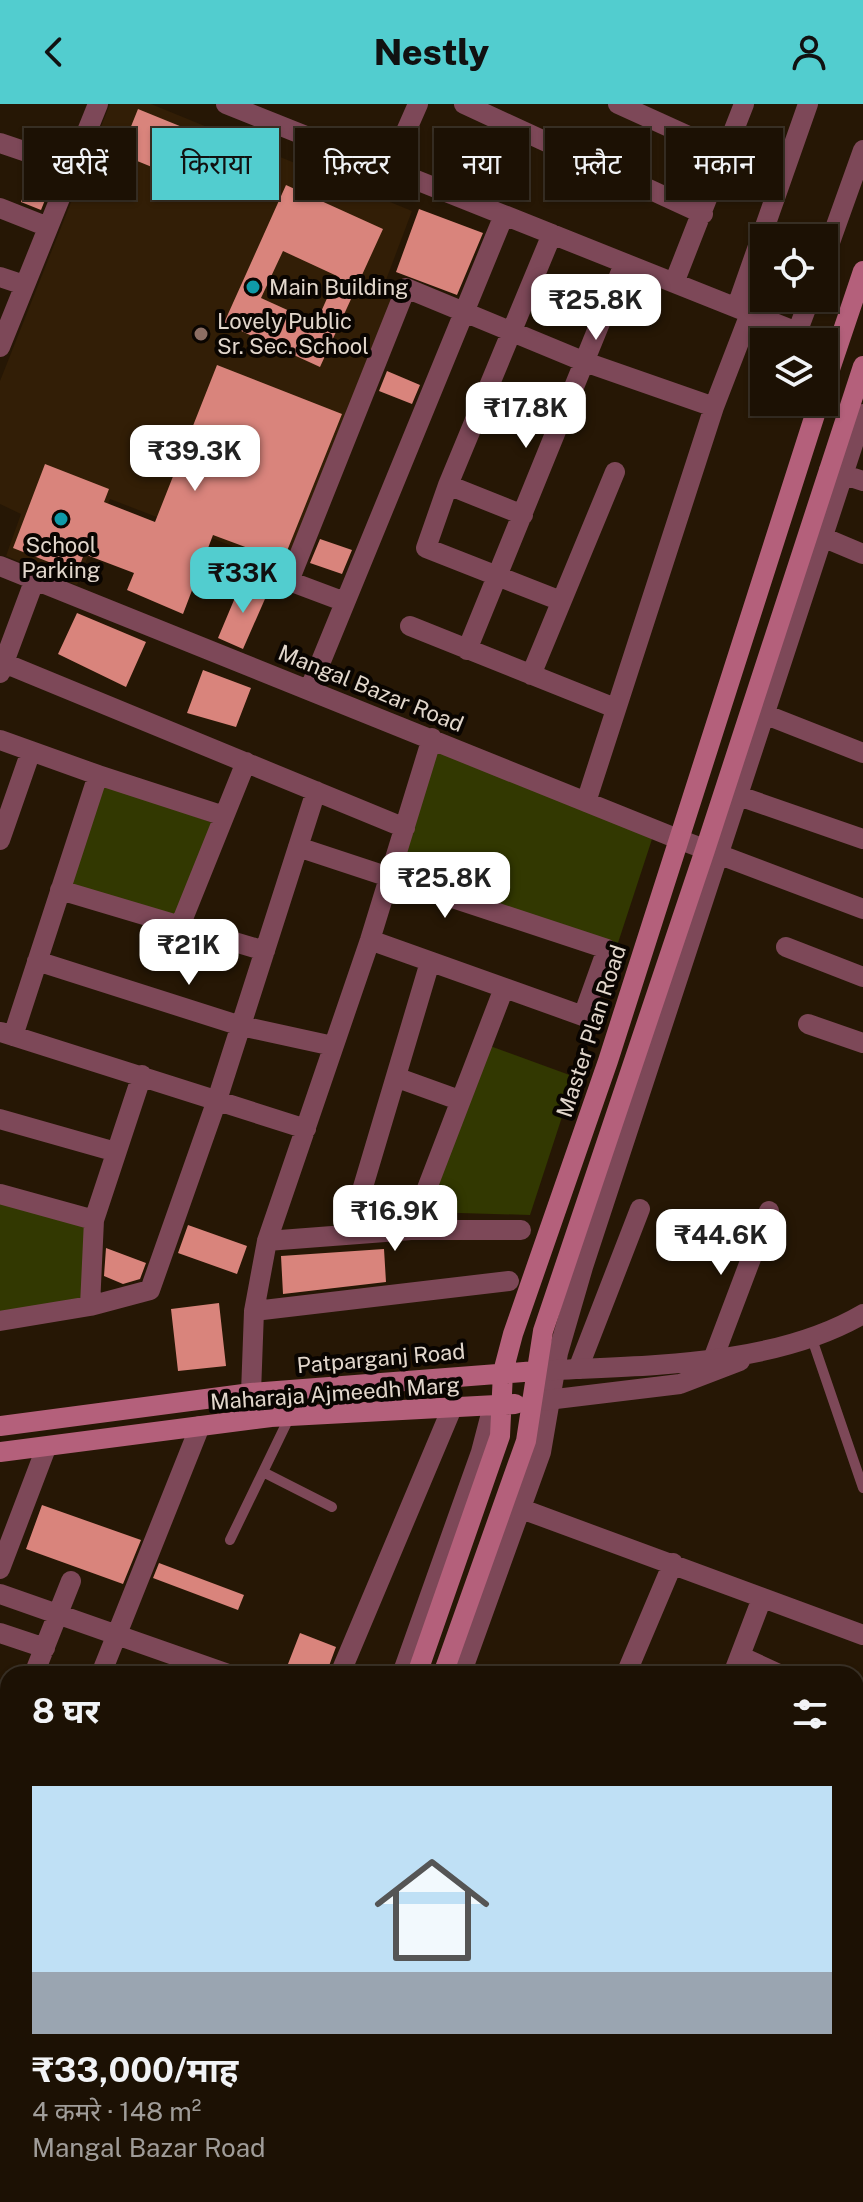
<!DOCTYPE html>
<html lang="hi">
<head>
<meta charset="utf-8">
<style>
  :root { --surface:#1c1104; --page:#251a0e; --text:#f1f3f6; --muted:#a09d9a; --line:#3a3126; --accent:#52cdcf }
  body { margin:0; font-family:"Public Sans","Noto Sans Devanagari",sans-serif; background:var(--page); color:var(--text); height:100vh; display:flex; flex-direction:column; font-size:30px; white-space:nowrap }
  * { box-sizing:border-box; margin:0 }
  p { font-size:26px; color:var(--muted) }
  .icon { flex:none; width:44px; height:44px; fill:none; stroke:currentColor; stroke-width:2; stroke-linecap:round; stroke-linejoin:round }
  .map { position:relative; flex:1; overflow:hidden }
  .drawer { position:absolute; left:0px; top:1562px; width:864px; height:536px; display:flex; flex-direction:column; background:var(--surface); border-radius:24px 24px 0 0; box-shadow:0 2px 6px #0004,0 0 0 2px var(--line) }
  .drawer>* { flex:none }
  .top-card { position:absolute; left:24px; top:24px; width:816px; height:72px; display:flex; gap:16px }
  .buttons { position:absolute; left:750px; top:120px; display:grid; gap:16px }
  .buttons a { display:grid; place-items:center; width:88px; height:88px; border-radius:0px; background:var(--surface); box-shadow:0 2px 6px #0004,0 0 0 2px var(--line); font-size:40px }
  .price { position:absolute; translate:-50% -68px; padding:0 18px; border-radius:16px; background:#fff; color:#222; font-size:26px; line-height:52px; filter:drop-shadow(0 2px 4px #0008) }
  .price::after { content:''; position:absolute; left:50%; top:48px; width:24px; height:18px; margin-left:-12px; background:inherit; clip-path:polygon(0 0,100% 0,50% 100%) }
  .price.selected { background:var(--accent); color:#111 }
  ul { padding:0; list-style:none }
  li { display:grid; align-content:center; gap:16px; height:424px; padding:0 32px }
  li span { display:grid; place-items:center; height:248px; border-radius:0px; color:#555 }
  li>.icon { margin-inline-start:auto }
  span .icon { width:144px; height:144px; fill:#fffc; stroke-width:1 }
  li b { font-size:34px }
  h2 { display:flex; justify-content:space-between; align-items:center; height:96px; padding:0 32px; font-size:34px }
  .pill { padding:0 28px; border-radius:0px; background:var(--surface); box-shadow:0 2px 6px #0004,0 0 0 2px var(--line); font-size:28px; line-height:72px }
  .pill.selected { background:var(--accent); color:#111 }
  header { display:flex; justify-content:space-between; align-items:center; height:104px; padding:0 32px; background:var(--accent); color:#111; font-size:36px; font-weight:800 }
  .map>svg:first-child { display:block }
  .built { fill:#321e06 }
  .green { fill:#323801 }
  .building { fill:#d9847c; fill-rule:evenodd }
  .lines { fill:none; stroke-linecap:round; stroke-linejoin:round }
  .service { stroke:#7d4858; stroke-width:10 }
  .minor { stroke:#7d4858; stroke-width:20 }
  .tertiary { stroke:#7d4858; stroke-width:20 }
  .secondary { stroke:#b4607b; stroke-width:20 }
  .culture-dot { fill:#0f9aa8; stroke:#0a0501; stroke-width:3 }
  .education-dot { fill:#8d6e63; stroke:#0a0501; stroke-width:3 }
  .labels { text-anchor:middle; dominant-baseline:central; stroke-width:8; stroke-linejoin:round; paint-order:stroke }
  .poi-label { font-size:22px; fill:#e2d7cc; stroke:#0a0501; text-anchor:start }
  .street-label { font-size:22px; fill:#e2d7cc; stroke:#0a0501 }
</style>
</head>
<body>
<header><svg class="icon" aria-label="back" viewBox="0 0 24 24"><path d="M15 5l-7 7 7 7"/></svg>Nestly<svg class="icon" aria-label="person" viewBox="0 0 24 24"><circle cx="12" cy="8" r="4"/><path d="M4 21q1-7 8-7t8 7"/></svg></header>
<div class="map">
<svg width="863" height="2098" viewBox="0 0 863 2098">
  <rect width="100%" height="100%" fill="#261705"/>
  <path class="built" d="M110,0H151L412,107L386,176L402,183L289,464L110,395L77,481L6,452L21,410L0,400V277Z
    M856,1921L863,1923V2098H827L806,2090H856Z"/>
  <path class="green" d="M432,634L655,726L615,848L389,775Z
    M101,678L213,719L176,814L68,780Z
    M479,938L575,973L530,1111L426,1108Z
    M0,1097L91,1119L84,1207L0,1218Z"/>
  <path class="building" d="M138,5L241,47L223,92L120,50Z
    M34,64L55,71L41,106L21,98Z
    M286,81L383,125L320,263L224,219ZM283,147L337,172L316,219L261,194Z
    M419,105L483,129L457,191L396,168Z
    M550,176L586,189L575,220L538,207Z
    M217,261L342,310L283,457L213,431L183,510L127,486L134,469L84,450L77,469L13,444L45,360L109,385L104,398L155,418Z
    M387,267L420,281L412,300L379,287Z
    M320,435L352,446L342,470L310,459Z
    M242,477L268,488L243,545L218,534Z
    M77,509L146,538L126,583L58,550Z
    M203,566L251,584L236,623L187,609Z
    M188,1121L247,1142L237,1170L178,1149Z
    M106,1144L146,1159L140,1175L123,1180L104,1172Z
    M384,1145L386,1178L283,1190L281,1152Z
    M219,1199L226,1262L178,1267L171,1205Z
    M42,1401L141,1436L123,1480L26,1445Z
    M159,1459L244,1491L238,1506L153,1474Z
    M300,1529L336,1543L326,1570L288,1560Z"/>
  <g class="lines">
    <path class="service" d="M811,1232L863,1384
      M263,1368L332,1403
      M230,1436L290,1312"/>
    <path class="minor" d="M226,0L822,238
      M464,0L703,110
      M618,0L724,48
      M0,39L71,63
      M389,66L418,0
      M0,104L48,123
      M552,130L448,381L426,444L561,497
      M824,155L863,46
      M0,173L24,181
      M674,179L744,0
      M737,202L808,0
      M798,226L810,194
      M0,243L98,0
      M829,366L863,377
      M448,381L523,411
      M820,432L863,450
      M0,462L678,735L863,805
      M345,498L289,477L406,184L585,258L714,303
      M410,522L615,604
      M467,546L624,160
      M4,559L405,724
      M0,569L35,475
      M531,571L615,368
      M310,584L504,111
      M764,610L863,649
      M0,636L98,671
      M739,692L863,735
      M586,698L714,303L751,207
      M0,736L31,647
      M298,743L607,845L583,912L370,836
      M60,786L265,847
      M180,822L246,658
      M786,843L863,873
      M37,857L241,922L333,942
      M808,920L863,939
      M1,928L306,1025
      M13,932L98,671L224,712
      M398,974L459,996
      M0,1015L116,1048
      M0,1090L94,1116
      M411,1126L504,884
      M349,1130L430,858
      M267,1137L411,1126H521
      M90,1202L94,1116L142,971
      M254,1207L509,1177
      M0,1217L90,1202L150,1186L217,996L316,687
      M713,1255L769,1107
      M578,1265L640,1105
      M254,1315L251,1289L254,1207L267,1137L370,836L432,634
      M519,1404L863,1531
      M0,1465L46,1344
      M0,1490L228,1570
      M0,1529L45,1544
      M740,1552L779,1570
      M34,1570L71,1477
      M101,1570L200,1322
      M340,1570L452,1304
      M402,1570L481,1348L493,1302
      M461,1570L541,1348L558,1249L583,1163L863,310
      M626,1570L673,1459
      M733,1570L762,1494
      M856,1606L863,1609
      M0,1655L8,1634
      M856,1672L863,1675
      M856,1788L863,1789
      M0,1895L8,1876
      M0,2054L8,2058
      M92,2090L112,2098
      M783,2090L794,2094L792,2098
      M583,2091L584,2090
      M213,2098L216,2090
      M233,2098L236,2090
      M292,2098L294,2090
      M383,2098L386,2090
      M438,2098L441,2090
      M492,2098L495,2090
      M726,2098L729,2090"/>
    <path class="tertiary" d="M536,1267C640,1261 771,1264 863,1210
      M531,1298L680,1280L740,1257"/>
    <path class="secondary" d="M824,283L863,167
      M0,1322L251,1289L536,1267
      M0,1348L271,1313L515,1300
      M417,1570L500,1332L503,1268L513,1230L608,957L819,298
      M443,1570L526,1337L543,1227L705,746L863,262
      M250,2098L253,2090
      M279,2098L282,2090"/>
  </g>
  <g class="culture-dot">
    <circle cx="253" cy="183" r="8"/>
    <circle cx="61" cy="415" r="8"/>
  </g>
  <circle class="education-dot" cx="201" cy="230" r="8"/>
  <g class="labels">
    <g class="poi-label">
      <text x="269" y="183">Main Building</text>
      <text x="217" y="217">Lovely Public<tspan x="217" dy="25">Sr. Sec. School</tspan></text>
      <text x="61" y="441" text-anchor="middle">School<tspan x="61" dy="25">Parking</tspan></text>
    </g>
    <g class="street-label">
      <text transform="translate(371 584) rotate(22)">Mangal Bazar Road</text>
      <text transform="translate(591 927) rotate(-72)">Master Plan Road</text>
      <text transform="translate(381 1254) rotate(-5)">Patparganj Road</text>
      <text transform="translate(335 1289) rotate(-4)">Maharaja Ajmeedh Marg</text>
    </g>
  </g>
</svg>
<div class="buttons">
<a><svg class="icon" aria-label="locate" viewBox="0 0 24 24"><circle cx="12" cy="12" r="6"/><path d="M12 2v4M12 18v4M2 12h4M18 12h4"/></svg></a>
<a><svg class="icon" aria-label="layers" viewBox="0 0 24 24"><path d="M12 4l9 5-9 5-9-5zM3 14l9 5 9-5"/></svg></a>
</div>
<b class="price" style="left:596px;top:238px">₹25.8K</b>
<b class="price" style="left:526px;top:346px">₹17.8K</b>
<b class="price" style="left:195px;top:389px">₹39.3K</b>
<b class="price selected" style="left:243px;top:511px">₹33K</b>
<b class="price" style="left:445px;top:816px">₹25.8K</b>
<b class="price" style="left:189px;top:883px">₹21K</b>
<b class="price" style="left:395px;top:1149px">₹16.9K</b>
<b class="price" style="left:721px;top:1173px">₹44.6K</b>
<div class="top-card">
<a class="pill">खरीदें</a>
<a class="pill selected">किराया</a>
<a class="pill">फ़िल्टर</a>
<a class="pill">नया</a>
<a class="pill">फ़्लैट</a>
<a class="pill">मकान</a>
</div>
<section class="drawer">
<h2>8 घर<svg class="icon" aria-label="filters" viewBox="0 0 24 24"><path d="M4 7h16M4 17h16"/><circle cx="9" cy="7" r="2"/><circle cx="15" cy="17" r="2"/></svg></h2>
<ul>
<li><span style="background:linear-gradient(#bfe0f5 75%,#9aa5b1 0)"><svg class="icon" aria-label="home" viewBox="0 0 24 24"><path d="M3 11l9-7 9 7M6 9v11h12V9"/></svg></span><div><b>₹33,000/माह</b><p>4 कमरे · 148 m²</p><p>Mangal Bazar Road</p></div></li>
</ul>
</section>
</div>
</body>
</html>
